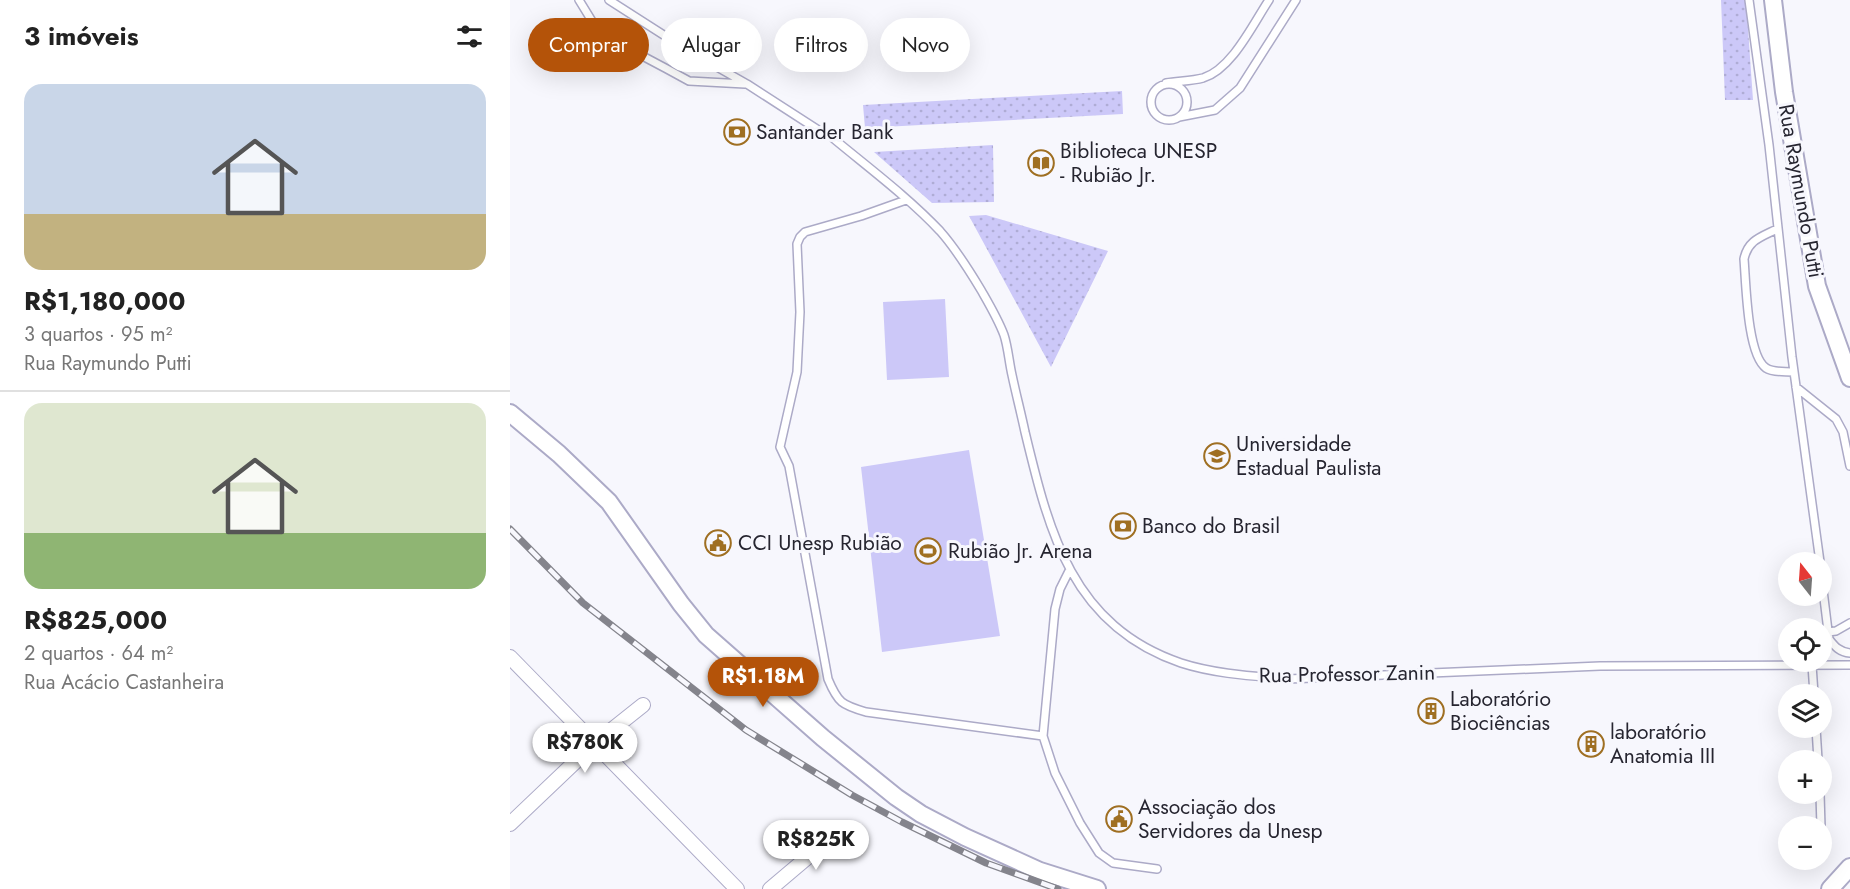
<!DOCTYPE html>
<html lang="pt">
<head>
<meta charset="utf-8">
<style>
  :root { --surface:#fff; --page:#f2f2f2; --text:#222; --muted:#767676; --line:#e0e0e0; --accent:#b45309 }
  body { margin:0; font-family:Jost,sans-serif; background:var(--page); color:var(--text); height:100vh; display:flex; flex-direction:column; font-size:22px; white-space:nowrap }
  * { box-sizing:border-box; margin:0 }
  p { font-size:20px; color:var(--muted) }
  .icon { flex:none; width:33px; height:33px; fill:none; stroke:currentColor; stroke-width:2; stroke-linecap:round; stroke-linejoin:round }
  .map { position:relative; flex:1; overflow:hidden }
  .sheet { display:flex; flex-direction:column; background:var(--surface); width:510px }
  .sheet>* { flex:none }
  .banner { position:absolute; left:18px; top:18px; width:570px; height:54px; display:flex; gap:12px }
  .needle { width:39px; rotate:343deg }
  .buttons { position:absolute; left:1268px; top:552px; display:grid; gap:12px }
  .buttons a { display:grid; place-items:center; width:54px; height:54px; border-radius:50%; background:var(--surface); box-shadow:0 6px 24px #0002; font-size:30px }
  .price { position:absolute; translate:-50% -51px; padding:0 14px; border-radius:21px; background:#fff; color:#222; font-size:20px; line-height:39px; filter:drop-shadow(0 2px 3px #0008) }
  .price::after { content:''; position:absolute; left:50%; top:36px; width:18px; height:14px; margin-left:-9px; background:inherit; clip-path:polygon(0 0,100% 0,50% 100%) }
  .price.active { background:var(--accent); color:#fff }
  ul { padding:0; list-style:none }
  li { display:grid; align-content:center; gap:12px; height:318px; padding:0 24px }
  li+li { border-top:2px solid var(--line) }
  li span { display:grid; place-items:center; height:186px; border-radius:18px; color:#555 }
  li>.icon { margin-inline-start:auto }
  span .icon { width:108px; height:108px; fill:#fffc; stroke-width:1 }
  li b { font-size:26px }
  h2 { display:flex; justify-content:space-between; align-items:center; height:72px; padding:0 24px; font-size:26px }
  .chip { padding:0 21px; border-radius:27px; background:var(--surface); box-shadow:0 6px 24px #0002; font-size:21px; line-height:54px }
  .chip.active { background:var(--accent); color:#fff }
  main { display:flex; flex:1; min-height:0 }
  .map>svg:first-child { display:block }
  .grass { fill:#ccc8f8 }
  .park { fill:url(#park-dots) }
  .lines { fill:none; stroke-linecap:round; stroke-linejoin:round }
  .service-casing { stroke:#acaac7; stroke-width:10 }
  .minor-casing { stroke:#acaac7; stroke-width:16 }
  .tertiary-casing { stroke:#acaac7; stroke-width:20 }
  .service { stroke:#fff; stroke-width:7 }
  .minor { stroke:#fff; stroke-width:14 }
  .tertiary { stroke:#fff; stroke-width:16 }
  .rail-casing { stroke:#84848c; stroke-width:7 }
  .rail { stroke:#f7f7fd; stroke-width:4.5; stroke-dasharray:14; stroke-linecap:butt }
  .labels { text-anchor:middle; dominant-baseline:central; stroke-width:6; stroke-linejoin:round; paint-order:stroke }
  .poi-label { font-size:21px; fill:#262530; stroke:#f7f7fd; text-anchor:start }
  .street-label { font-size:21px; fill:#262530; stroke:#f7f7fd }
</style>
</head>
<body>
<main>
<section class="sheet">
<h2>3 imóveis<svg class="icon" aria-label="filters" viewBox="0 0 24 24"><path d="M4 7h16M4 17h16"/><circle cx="9" cy="7" r="2"/><circle cx="15" cy="17" r="2"/></svg></h2>
<ul>
<li><span style="background:linear-gradient(#c9d6e8 70%,#c2b280 0)"><svg class="icon" aria-label="home" viewBox="0 0 24 24"><path d="M3 11l9-7 9 7M6 9v11h12V9"/></svg></span><div><b>R$1,180,000</b><p>3 quartos · 95 m²</p><p>Rua Raymundo Putti</p></div></li>
<li><span style="background:linear-gradient(#dfe7d0 70%,#8fb573 0)"><svg class="icon" aria-label="home" viewBox="0 0 24 24"><path d="M3 11l9-7 9 7M6 9v11h12V9"/></svg></span><div><b>R$825,000</b><p>2 quartos · 64 m²</p><p>Rua Acácio Castanheira</p></div></li>
</ul>
</section>
<div class="map">
<svg width="1340" height="889" viewBox="0 0 1340 889">
  <defs>
    <pattern id="park-dots" width="8" height="8" patternUnits="userSpaceOnUse" patternTransform="scale(1.5)"><rect width="8" height="8" fill="#ccc8f8"/><path d="M2 2h.1M6 6h.1" fill="none" stroke="#afacd5" stroke-width="1.8" stroke-linecap="round"/></pattern>
  </defs>
  <rect width="100%" height="100%" fill="#f7f7fd"/>
  <path class="grass" d="M435,299L439,377L377,380L373,302Z
    M459,450L490,636L372,652L351,467Z"/>
  <path class="park" d="M1211,0H1236L1243,100H1215Z
    M612,91L613,114L355,128L353,105Z
    M483,145L484,202L422,203L364,152Z
    M476,215L598,251L541,367L459,216Z"/>
  <g class="lines">
    <g class="service-casing">
      <path id="service" d="M69,0L85,26L125,52L157,69L179,81L235,84
        M99,0L177,50L237,84L316,135
        M1239,0L1259,145L1282,357L1310,562
        M656,83C668,81 682,81 693,78C722,69 743,24 759,0
        M641 102a18 18 0 1 1 36 0a18 18 0 1 1-36 0Z
        M669,117L705,110L730,88L786,0
        M324,139C359,168 399,198 430,231C446,249 459,270 471,290C479,304 488,319 494,335C498,347 499,362 502,375C506,394 511,413 515,432C539,532 562,626 671,663C705,674 743,676 778,679L1090,666L1340,665
        M396,200L351,216L295,232L290,237L287,244L290,312L287,372L270,447L279,466L318,679C328,703 332,705 356,712L533,736
        M1267,229C1251,237 1238,240 1234,259C1236,282 1237,355 1256,368C1263,373 1276,371 1284,372
        M1286,387L1326,419L1333,432L1340,466
        M559,571L550,589L545,609L533,736L545,773L570,823L589,853L603,863L647,869
        M1311,574L1319,639
        M1318,632L1326,631L1340,623
        M1319,639C1325,647 1330,652 1340,653
        M1311,650L1319,639
        M1302,665L1304,694
        M1306,728L1308,760
        M1310,794L1311,827"/>
    </g>
    <g class="minor-casing">
      <path id="minor" d="M0,657L227,889
        M0,824L84,744L133,705
        M260,889L331,829"/>
    </g>
    <g class="tertiary-casing">
      <path id="tertiary" d="M1263,0L1274,92L1307,286L1340,378
        M0,413L49,454L99,502L171,604L196,635L313,738L386,797L411,814L455,837L530,871L587,889
        M1320,889L1340,867"/>
    </g>
    <use href="#service" class="service"/>
    <use href="#minor" class="minor"/>
    <use href="#tertiary" class="tertiary"/>
    <g class="rail-casing">
      <path id="rail" d="M0,529L73,603L236,730L342,795L392,822L476,863L548,889"/>
    </g>
    <use href="#rail" class="rail"/>
  </g>
  <defs>
    <g id="bank-ring" transform="scale(1.35)"><circle r="9.5" fill="#f7f7fd" stroke="#9f6f22" stroke-width="1.5"/><path d="M-6-4H6V4H-6ZM0-2.3a2.3 2.3 0 1 0 0 4.6a2.3 2.3 0 1 0 0-4.6Z" fill="#9f6f22"/></g>
    <g id="library-ring" transform="scale(1.35)"><circle r="9.5" fill="#f7f7fd" stroke="#9f6f22" stroke-width="1.5"/><path d="M-6-4Q-3-5.5-.7-3.5V5Q-3 3-6 4ZM6-4Q3-5.5 .7-3.5V5Q3 3 6 4Z" fill="#9f6f22"/></g>
    <g id="university-ring" transform="scale(1.35)"><circle r="9.5" fill="#f7f7fd" stroke="#9f6f22" stroke-width="1.5"/><path d="M0-5L7-2L0 1L-7-2ZM-4 1L0 2.5L4 1V4Q0 6-4 4Z" fill="#9f6f22"/></g>
    <g id="civic-ring" transform="scale(1.35)"><circle r="9.5" fill="#f7f7fd" stroke="#9f6f22" stroke-width="1.5"/><path d="M-.6-6.5H3V-4.5H.6V-3L4-1V1h2V6H-6V1h2V-1L-.6-3ZM-1.2 2.5V6h2.4V2.5Z" fill="#9f6f22"/></g>
    <g id="stadium-ring" transform="scale(1.35)"><circle r="9.5" fill="#f7f7fd" stroke="#9f6f22" stroke-width="1.5"/><path d="M0-5a6.5 5 0 1 0 0 10a6.5 5 0 1 0 0-10ZM-3.5-1.8h7v3.6h-7Z" fill="#9f6f22"/></g>
    <g id="building-ring" transform="scale(1.35)"><circle r="9.5" fill="#f7f7fd" stroke="#9f6f22" stroke-width="1.5"/><path d="M-4-6H4V6H1V3H-1V6H-4ZM-2.5-4.3h1.7v1.8h-1.7ZM.8-4.3h1.7v1.8H.8ZM-2.5-1h1.7V.8h-1.7ZM.8-1h1.7V.8H.8Z" fill="#9f6f22"/></g>
  </defs>
  <g fill-rule="evenodd">
    <use href="#bank-ring" x="227" y="132"/>
    <use href="#library-ring" x="531" y="163"/>
    <use href="#university-ring" x="707" y="456"/>
    <use href="#bank-ring" x="613" y="526"/>
    <use href="#civic-ring" x="208" y="543"/>
    <use href="#stadium-ring" x="418" y="551"/>
    <use href="#building-ring" x="921" y="711"/>
    <use href="#building-ring" x="1081" y="744"/>
    <use href="#civic-ring" x="609" y="819"/>
  </g>
  <g class="labels">
    <g class="poi-label">
      <text x="246" y="132">Santander Bank</text>
      <text x="550" y="151">Biblioteca UNESP<tspan x="550" dy="24">- Rubião Jr.</tspan></text>
      <text x="726" y="444">Universidade<tspan x="726" dy="24">Estadual Paulista</tspan></text>
      <text x="632" y="526">Banco do Brasil</text>
      <text x="228" y="543">CCI Unesp Rubião</text>
      <text x="438" y="551">Rubião Jr. Arena</text>
      <text x="940" y="699">Laboratório<tspan x="940" dy="24">Biociências</tspan></text>
      <text x="1100" y="732">laboratório<tspan x="1100" dy="24">Anatomia III</tspan></text>
      <text x="628" y="807">Associação dos<tspan x="628" dy="24">Servidores da Unesp</tspan></text>
    </g>
    <g class="street-label">
      <text transform="translate(1291 191) rotate(80)">Rua Raymundo Putti</text>
      <text transform="translate(837 674) rotate(-1)">Rua Professor Zanin</text>
    </g>
  </g>
</svg>
<div class="buttons">
<a><svg class="needle" viewBox="-14 -14 28 28"><path d="M0-13l5 13h-10z" fill="#e53935"/><path d="M0 13l5-13h-10z" fill="#767676"/></svg></a>
<a><svg class="icon" aria-label="locate" viewBox="0 0 24 24"><circle cx="12" cy="12" r="6"/><path d="M12 2v4M12 18v4M2 12h4M18 12h4"/></svg></a>
<a><svg class="icon" aria-label="layers" viewBox="0 0 24 24"><path d="M12 4l9 5-9 5-9-5zM3 14l9 5 9-5"/></svg></a>
<a>+</a>
<a>−</a>
</div>
<b class="price active" style="left:253px;top:708px">R$1.18M</b>
<b class="price" style="left:75px;top:774px">R$780K</b>
<b class="price" style="left:306px;top:871px">R$825K</b>
<div class="banner">
<a class="chip active">Comprar</a>
<a class="chip">Alugar</a>
<a class="chip">Filtros</a>
<a class="chip">Novo</a>
</div>
</div>
</main>
</body>
</html>
